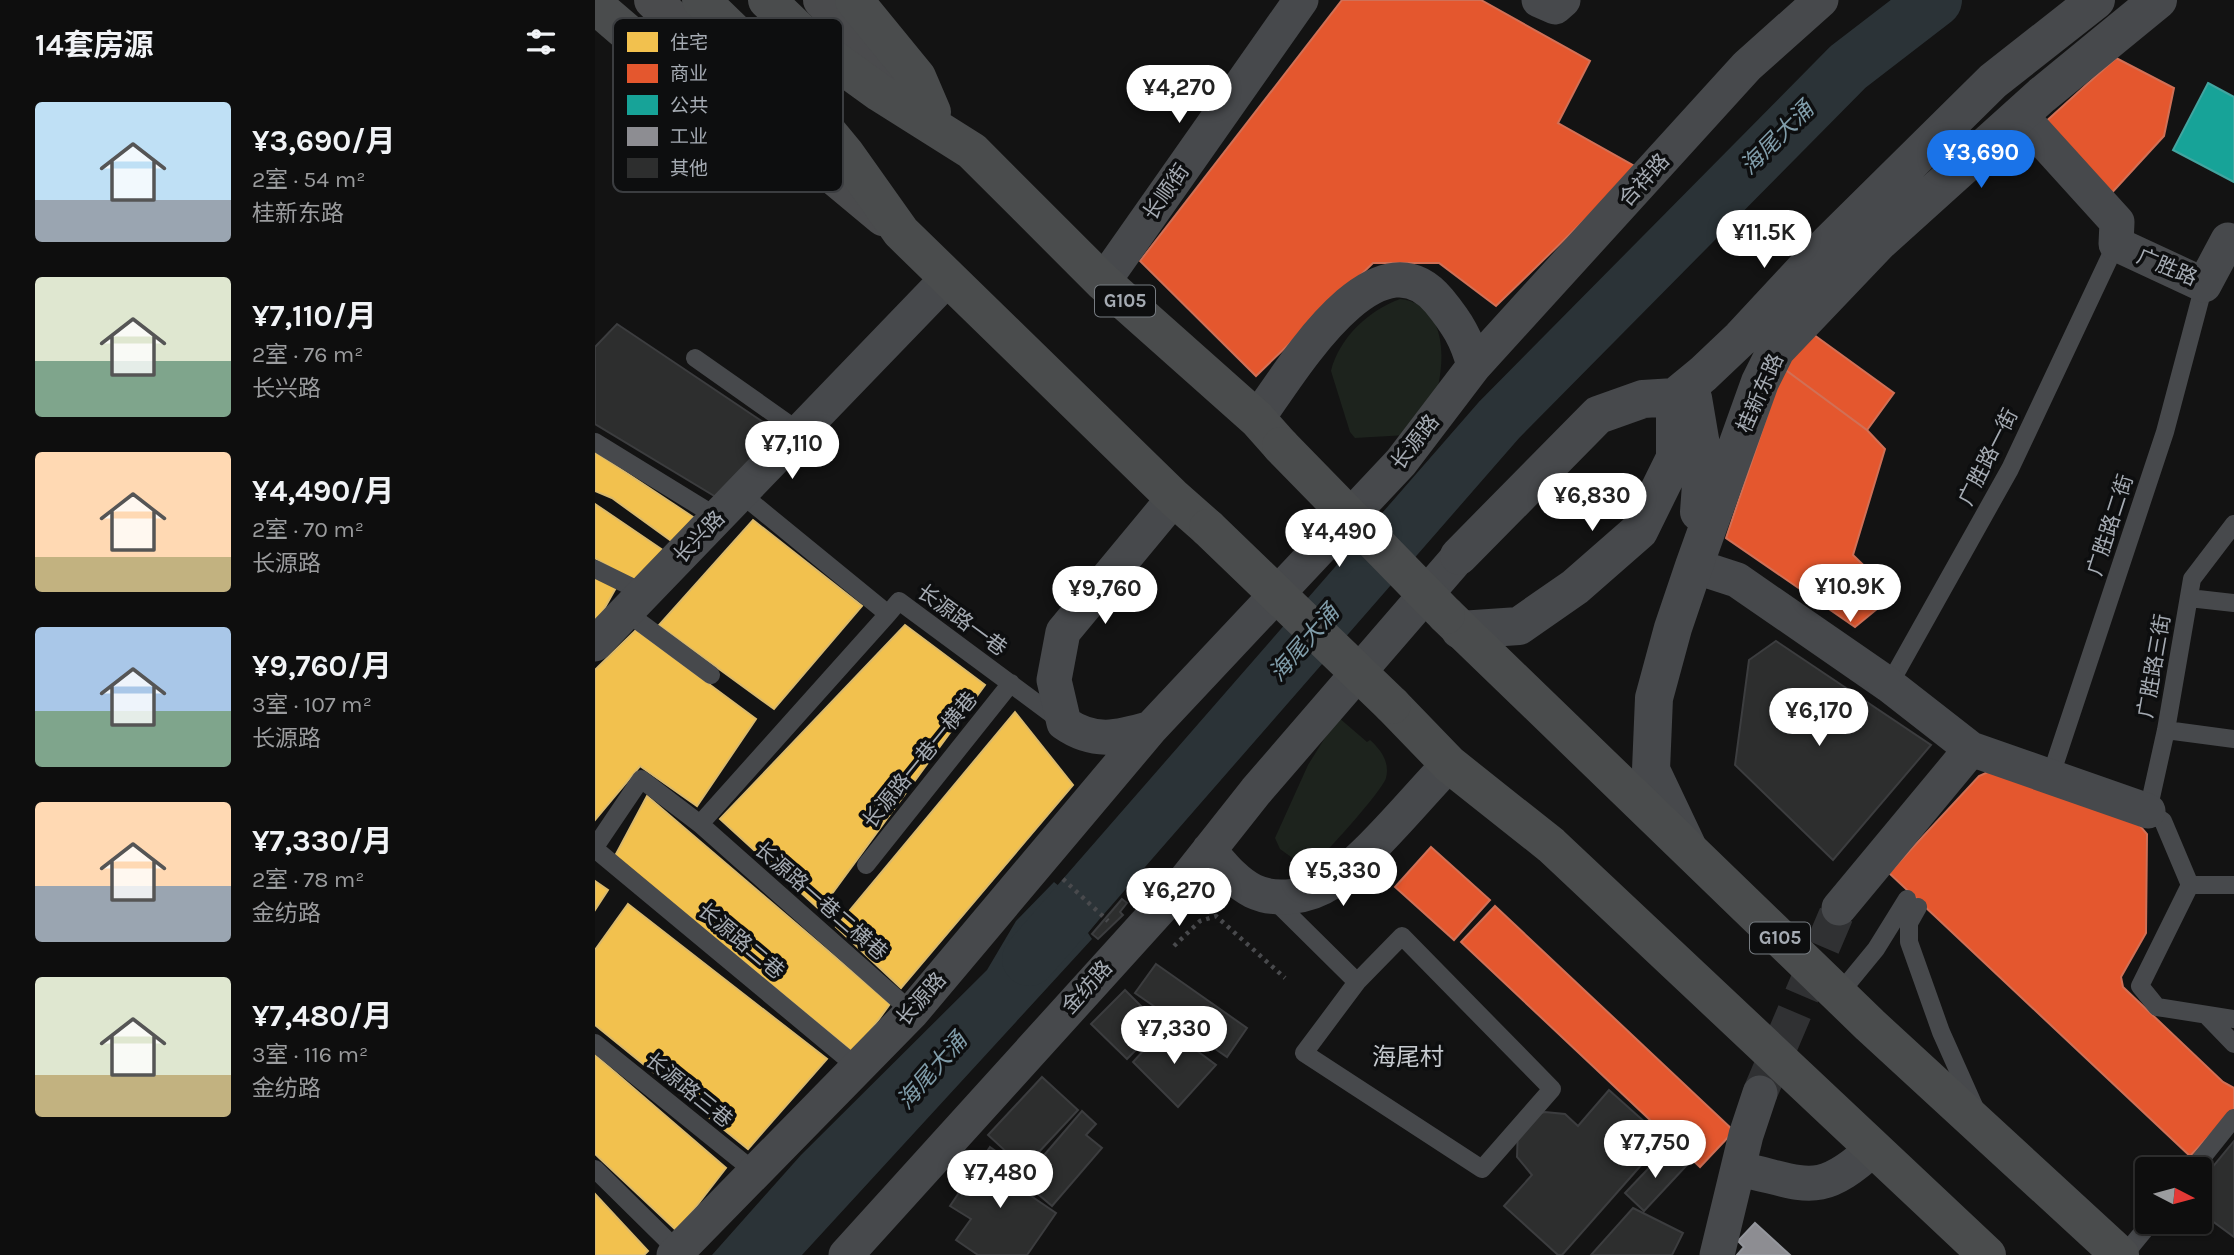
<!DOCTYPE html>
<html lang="zh">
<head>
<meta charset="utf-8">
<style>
  :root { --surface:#0e0e0e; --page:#171717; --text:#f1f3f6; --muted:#9b9c9e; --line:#2e2e2e; --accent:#1a73e8 }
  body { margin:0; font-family:Karla,"Noto Sans SC",sans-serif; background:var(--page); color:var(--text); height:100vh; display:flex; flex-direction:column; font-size:26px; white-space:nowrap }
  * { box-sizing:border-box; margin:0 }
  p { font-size:23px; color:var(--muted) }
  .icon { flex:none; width:38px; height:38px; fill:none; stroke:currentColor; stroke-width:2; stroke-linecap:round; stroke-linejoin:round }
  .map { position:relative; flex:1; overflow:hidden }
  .drawer { display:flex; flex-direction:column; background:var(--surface); width:595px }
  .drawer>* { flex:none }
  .needle { width:46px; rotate:96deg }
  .tools { position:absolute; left:1540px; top:1157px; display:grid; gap:14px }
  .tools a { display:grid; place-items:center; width:77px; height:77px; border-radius:7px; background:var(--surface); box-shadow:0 2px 5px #0004,0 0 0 2px var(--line); font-size:35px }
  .price { position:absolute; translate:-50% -60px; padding:0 16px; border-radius:24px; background:#fff; color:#222; font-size:23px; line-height:46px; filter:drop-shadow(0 2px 4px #0008) }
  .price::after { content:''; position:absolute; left:50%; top:42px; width:21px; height:16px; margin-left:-10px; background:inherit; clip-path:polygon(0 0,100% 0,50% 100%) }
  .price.selected { background:var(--accent); color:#fff }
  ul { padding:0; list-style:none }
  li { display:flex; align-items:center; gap:21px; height:175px; padding:0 35px }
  li span { display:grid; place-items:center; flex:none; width:196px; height:140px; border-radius:7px; color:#555 }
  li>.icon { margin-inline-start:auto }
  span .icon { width:84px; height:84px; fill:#fffc; stroke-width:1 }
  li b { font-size:30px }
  h2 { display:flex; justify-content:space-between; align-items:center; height:84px; padding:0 35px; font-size:30px }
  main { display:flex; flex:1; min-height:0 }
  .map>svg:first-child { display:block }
  .green { fill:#1d231d }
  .water { fill:#2b3337 }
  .homes { fill:#f2c14e; stroke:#dbba6c; stroke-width:2 }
  .shops { fill:#e4572e; stroke:#d17056; stroke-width:2 }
  .public { fill:#17a398; stroke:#42a5a0; stroke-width:2 }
  .industry { fill:#8d8d92; stroke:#94969c; stroke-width:2 }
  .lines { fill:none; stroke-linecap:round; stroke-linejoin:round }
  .river { stroke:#2b3337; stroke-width:54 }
  .building { fill:#2d2e2e; stroke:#3c3d3f; stroke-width:2 }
  .minor-tunnel { stroke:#303133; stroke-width:35; stroke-dasharray:35 18; stroke-linecap:butt }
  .path { stroke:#494a4d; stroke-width:4.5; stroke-dasharray:3.5 5; stroke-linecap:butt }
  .service { stroke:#47494c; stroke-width:18 }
  .minor { stroke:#47494c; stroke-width:35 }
  .tertiary { stroke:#47494c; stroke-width:38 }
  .primary { stroke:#4a4b4d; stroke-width:38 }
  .trunk { stroke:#4a4c4d; stroke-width:38 }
  .trunk-bridge { stroke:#4a4c4d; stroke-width:38 }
  .labels { text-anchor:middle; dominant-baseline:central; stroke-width:7; stroke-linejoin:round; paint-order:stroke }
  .shield { fill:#0d0e0f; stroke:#777c82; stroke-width:2 }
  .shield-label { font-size:19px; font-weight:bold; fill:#a5abb3 }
  .street-label { font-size:21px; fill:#a5abb3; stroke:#0d0e0f }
  .water-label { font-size:23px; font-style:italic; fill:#809daa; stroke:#0d0e0f }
  .quarter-label { font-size:24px; fill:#c6cacf; stroke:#0d0e0f }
  .key { fill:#0d0e0f; stroke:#3b3d40; stroke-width:2 }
  .key-label { font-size:19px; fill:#a5abb3 }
</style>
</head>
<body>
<main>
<section class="drawer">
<h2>14套房源<svg class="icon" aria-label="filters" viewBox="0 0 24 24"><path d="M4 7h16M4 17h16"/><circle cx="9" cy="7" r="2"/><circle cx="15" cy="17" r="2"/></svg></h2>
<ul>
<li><span style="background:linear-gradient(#bfe0f5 70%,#9aa5b1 0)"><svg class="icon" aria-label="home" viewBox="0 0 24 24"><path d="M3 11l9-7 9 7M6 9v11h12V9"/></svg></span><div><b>¥3,690/月</b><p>2室 · 54 m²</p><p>桂新东路</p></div></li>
<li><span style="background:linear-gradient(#dfe7d0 60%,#7fa58c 0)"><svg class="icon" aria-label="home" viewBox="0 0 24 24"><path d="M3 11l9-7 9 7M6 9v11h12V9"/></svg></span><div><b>¥7,110/月</b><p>2室 · 76 m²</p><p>长兴路</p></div></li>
<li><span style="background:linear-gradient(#ffd9b3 75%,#c2b280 0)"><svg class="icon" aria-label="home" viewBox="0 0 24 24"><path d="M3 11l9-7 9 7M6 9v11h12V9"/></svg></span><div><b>¥4,490/月</b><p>2室 · 70 m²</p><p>长源路</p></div></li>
<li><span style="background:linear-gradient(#a9c7e8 60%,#7fa58c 0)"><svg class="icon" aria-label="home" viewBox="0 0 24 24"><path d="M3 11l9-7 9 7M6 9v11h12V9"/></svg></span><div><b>¥9,760/月</b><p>3室 · 107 m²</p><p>长源路</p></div></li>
<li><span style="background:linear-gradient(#ffd9b3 60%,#9aa5b1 0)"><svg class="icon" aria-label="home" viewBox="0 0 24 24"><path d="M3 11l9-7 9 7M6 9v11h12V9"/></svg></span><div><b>¥7,330/月</b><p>2室 · 78 m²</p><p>金纺路</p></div></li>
<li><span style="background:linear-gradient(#dfe7d0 70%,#c2b280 0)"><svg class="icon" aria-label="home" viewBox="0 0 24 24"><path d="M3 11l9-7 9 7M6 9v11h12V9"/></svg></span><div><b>¥7,480/月</b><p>3室 · 116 m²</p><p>金纺路</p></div></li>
</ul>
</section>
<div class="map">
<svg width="1639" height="1255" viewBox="0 0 1639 1255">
  <rect width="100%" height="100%" fill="#131313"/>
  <path class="green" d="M805,299C854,304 851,366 839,400C834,412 820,424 812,435L760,438L755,432L736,371C744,338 774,310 805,299Z
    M743,717L772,742L775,740C786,750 795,762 791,778C789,788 729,857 720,861C715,863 709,862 703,862L685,849L680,838L713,765Z"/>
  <path class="water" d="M459,882L504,919L493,933L497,939L207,1255H117L206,1155L392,970L421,921Z"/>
  <path class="homes" d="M0,452L98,517L82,545L17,498L0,491Z
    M0,504L72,553L48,587L0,558Z
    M158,520L267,606L179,709L64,625Z
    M0,576L22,586L0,625Z
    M310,625L390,685L225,910L125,819Z
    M41,630L161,719L102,806L45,766L0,820V670Z
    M420,712L478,785L306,988L241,927Z
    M52,796L295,1004L259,1053L20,856Z
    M0,881L13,890L0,910Z
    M33,904L232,1059L153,1149L0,1025V950Z
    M0,1055L131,1168L82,1231L0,1154Z
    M0,1194L53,1251L49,1255H0Z"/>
  <path class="shops" d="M747,0H886L995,61L963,123L1043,168L901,306L844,263H778L661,376L545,261Z
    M1521,58L1579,88L1569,136L1513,197L1448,124Z
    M1215,332L1299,393L1272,430L1188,368Z
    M1188,368L1272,430L1290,449L1258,555L1299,595L1260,627L1131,538Z
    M1395,771L1541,821L1552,834L1551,933L1526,977L1528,987L1628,1082L1639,1088V1110L1595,1156L1294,873L1384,776Z
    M836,847L895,900L859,940L800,887Z
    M900,906L1139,1131L1105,1167L866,942Z"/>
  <path class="public" d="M1613,83L1639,97V182L1578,150Z"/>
  <path class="industry" d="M1160,1223L1195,1255H1142L1149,1247L1143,1241Z"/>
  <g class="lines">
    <path class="river" d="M434,959L904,420L1253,67L1340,0"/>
  </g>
  <path class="building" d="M22,324L186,434L126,500L0,424V347Z
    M1181,641L1336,745L1238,860L1140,765L1154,660Z
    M527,899L532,903L525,912L528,915L503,939L497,934Z
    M561,964L652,1028L632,1057L540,993Z
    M530,990L565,1025L532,1059L496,1024Z
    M570,1027L621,1065L583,1107L538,1062Z
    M447,1077L483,1110L429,1168L393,1135Z
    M1014,1090L1061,1132L1048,1147L1056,1154L967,1255H963L909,1206L937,1175L922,1157L923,1128L938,1115L950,1112L970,1114L983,1126Z
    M487,1111L501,1124L491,1135L507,1148L457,1206L437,1189L447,1176L438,1168Z
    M1639,1141V1237L1605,1212V1182Z
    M395,1147L429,1171L420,1185L461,1213L432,1255H383L361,1240L376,1219L355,1206Z
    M1072,1149L1091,1166L1049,1211L1030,1193Z
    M1038,1208L1088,1233L1077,1255H996Z"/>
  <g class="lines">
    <path class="minor-tunnel" d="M1165,1093L1244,908"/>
    <path class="path" d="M468,879L513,921
      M579,946L605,921L621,916L690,978"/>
    <path class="service" d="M100,358L205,432
      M0,442L122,517
      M145,493L293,614L304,601L466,721
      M1639,524L1597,579L1571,730L1553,811L1568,821L1595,885L1545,986L1562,1007L1639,1019
      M0,569L49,593
      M1594,598L1639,603
      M31,612L116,675
      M1294,685L1415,469L1521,244
      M1571,730L1639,739
      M1455,778L1570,432L1609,285
      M105,824L293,614
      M0,847L46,779L105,824L317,1012
      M0,849L262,1067
      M271,865L416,683
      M1595,885H1639
      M678,899L762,982L807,936L957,1089L887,1169L709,1053L762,982
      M1323,907L1314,923V942L1346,1032L1379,1106
      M1244,994L1281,949L1312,899
      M1612,1016L1639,1044
      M0,1043L160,1172
      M0,1169L83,1251
      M1598,1169L1639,1118
      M1529,1255L1556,1222"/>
    <path class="minor" d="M944,0L960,7L968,0
      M1425,115L1522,222L1521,244L1609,285L1633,240L1639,242
      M508,282L706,0
      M662,419C694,375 781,225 844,301C862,323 872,339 879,366
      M1099,566L1142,580L1294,685L1376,749L1553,811
      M0,644L353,278
      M556,728C522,738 499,744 469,723L459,680L468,632L579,498
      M614,850C627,865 640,882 658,891C681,902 714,897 735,883C773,858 821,798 854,764
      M1244,908L1376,749
      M1144,1169C1212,1183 1222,1200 1279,1148
      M79,1255L317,1012L556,728L806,462L879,366L1152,66L1226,0
      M251,1255L589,882L661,791L864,556
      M1122,1255L1151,1135L1165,1093"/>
    <path class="tertiary" d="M1098,398L1108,457L1104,512
      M864,556L1003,415L1048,399L1080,397L1108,374L1146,338L1235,242L1398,81L1501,0
      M865,630L924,626L980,587L1044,531L1080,458V397
      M1092,846L1056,770L1059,698L1078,628L1099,566L1165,382L1181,350L1284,242L1447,95L1563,0"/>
    <path class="primary" d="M58,0L222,162L288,217
      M227,0L306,81"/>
    <path class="trunk" d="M106,0L193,84L250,153L306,232L579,498L613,528
      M172,0L220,46L285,93L377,151L508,282L662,419L686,446
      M259,0L322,77L337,112
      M0,5L78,72L180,120
      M851,615L1275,1025L1525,1255
      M797,705L854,764L956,845L1392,1255"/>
    <path class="trunk-bridge" d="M686,446L851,615
      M613,528L797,705"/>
  </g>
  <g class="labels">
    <g class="shield">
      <rect x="500" y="285.5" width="60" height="31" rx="5"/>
      <rect x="1155" y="922.5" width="60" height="31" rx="5"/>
    </g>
    <g class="shield-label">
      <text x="530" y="301">G105</text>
      <text x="1185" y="938">G105</text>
    </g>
    <g class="street-label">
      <text transform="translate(1049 180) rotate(-48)">合祥路</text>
      <text transform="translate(571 192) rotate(-55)">长顺街</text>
      <text transform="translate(1572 267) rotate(23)">广胜路</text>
      <text transform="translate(1165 393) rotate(-66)">桂新东路</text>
      <text transform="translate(820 442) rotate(-52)">长源路</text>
      <text transform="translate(1393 457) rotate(-63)">广胜路一街</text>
      <text transform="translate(1515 525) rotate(-72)">广胜路二街</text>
      <text transform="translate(104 537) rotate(-46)">长兴路</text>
      <text transform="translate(367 620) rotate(36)">长源路一巷</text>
      <text transform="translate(1559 666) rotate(-80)">广胜路三街</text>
      <text transform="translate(325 760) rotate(-51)">长源路一巷一横巷</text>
      <text transform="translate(226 901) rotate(41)">长源路一巷二横巷</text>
      <text transform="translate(146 941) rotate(40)">长源路二巷</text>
      <text transform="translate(492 987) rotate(-48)">金纺路</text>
      <text transform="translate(326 999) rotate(-49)">长源路</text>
      <text transform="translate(94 1090) rotate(39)">长源路三巷</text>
    </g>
    <g class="water-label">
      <text transform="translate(1182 138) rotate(-45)">海尾大涌</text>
      <text transform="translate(709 643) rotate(-49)">海尾大涌</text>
      <text transform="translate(337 1071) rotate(-49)">海尾大涌</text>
    </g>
    <g class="quarter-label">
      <text x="813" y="1057">海尾村</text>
    </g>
  </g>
  <rect x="18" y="18" width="230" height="174" rx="10" class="key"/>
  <rect x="32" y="32" width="31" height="20" fill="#f2c14e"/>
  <rect x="32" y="64" width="31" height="19" fill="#e4572e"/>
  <rect x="32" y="95" width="31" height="20" fill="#17a398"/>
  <rect x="32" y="127" width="31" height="19" fill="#8d8d92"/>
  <rect x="32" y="158" width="31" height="20" fill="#2d2e2e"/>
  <g class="key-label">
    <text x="75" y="49">住宅</text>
    <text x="75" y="80">商业</text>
    <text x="75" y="112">公共</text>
    <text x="75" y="143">工业</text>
    <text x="75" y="175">其他</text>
  </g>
</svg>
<div class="tools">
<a><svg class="needle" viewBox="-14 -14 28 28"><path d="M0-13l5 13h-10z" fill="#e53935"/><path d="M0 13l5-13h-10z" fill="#9b9c9e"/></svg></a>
</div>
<b class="price" style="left:584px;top:125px">¥4,270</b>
<b class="price selected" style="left:1386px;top:190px">¥3,690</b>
<b class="price" style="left:1169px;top:270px">¥11.5K</b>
<b class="price" style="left:197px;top:481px">¥7,110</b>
<b class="price" style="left:997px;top:533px">¥6,830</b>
<b class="price" style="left:744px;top:569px">¥4,490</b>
<b class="price" style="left:1255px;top:624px">¥10.9K</b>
<b class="price" style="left:510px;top:626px">¥9,760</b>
<b class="price" style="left:1224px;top:748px">¥6,170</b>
<b class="price" style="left:748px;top:908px">¥5,330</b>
<b class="price" style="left:584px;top:928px">¥6,270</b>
<b class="price" style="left:579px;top:1066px">¥7,330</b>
<b class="price" style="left:1060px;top:1180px">¥7,750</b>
<b class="price" style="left:405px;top:1210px">¥7,480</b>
</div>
</main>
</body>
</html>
